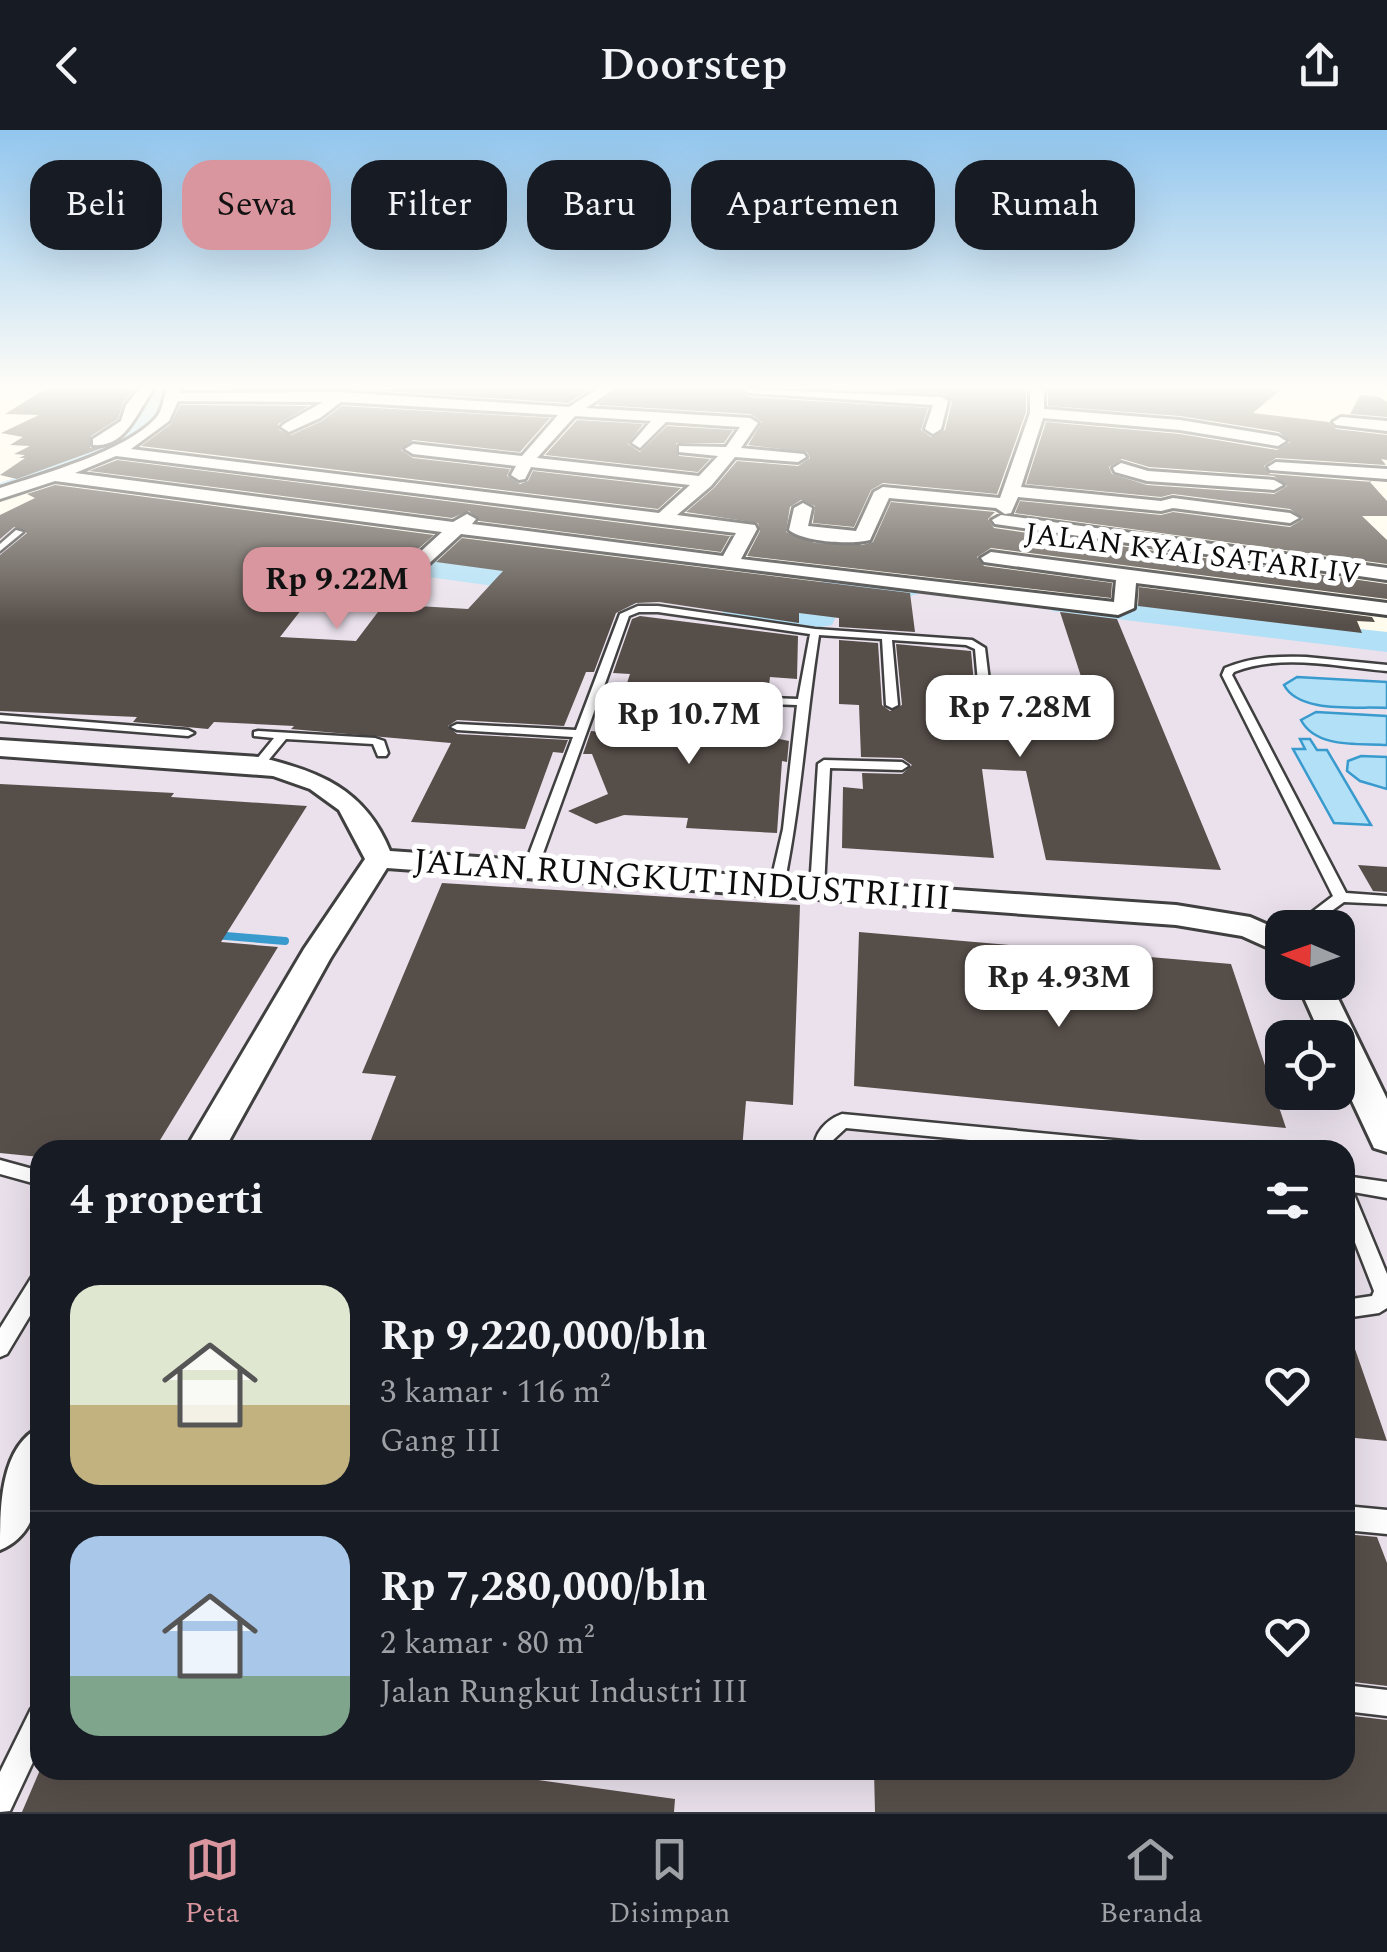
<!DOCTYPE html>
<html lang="id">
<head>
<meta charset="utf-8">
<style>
  :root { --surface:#171b24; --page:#20242c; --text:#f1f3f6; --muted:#9ea1a6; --line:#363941; --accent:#da969f }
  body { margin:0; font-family:Spectral,serif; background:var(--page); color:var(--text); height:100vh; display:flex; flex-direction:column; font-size:38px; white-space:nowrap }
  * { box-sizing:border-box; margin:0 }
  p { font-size:32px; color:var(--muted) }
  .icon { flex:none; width:55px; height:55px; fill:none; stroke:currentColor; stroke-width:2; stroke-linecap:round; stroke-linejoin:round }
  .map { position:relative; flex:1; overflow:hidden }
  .side { position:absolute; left:30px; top:1010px; width:1325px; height:640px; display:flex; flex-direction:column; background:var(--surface); border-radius:30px; box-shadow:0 10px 40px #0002 }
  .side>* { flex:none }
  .guide { position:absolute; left:30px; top:30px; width:1328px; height:90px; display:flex; gap:20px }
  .needle { width:65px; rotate:272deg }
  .fabs { position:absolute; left:1265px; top:780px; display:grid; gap:20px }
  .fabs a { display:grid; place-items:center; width:90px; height:90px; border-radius:20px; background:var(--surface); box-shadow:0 10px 40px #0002; font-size:50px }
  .price { position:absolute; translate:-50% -85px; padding:0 22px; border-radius:20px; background:#fff; color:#222; font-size:32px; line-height:65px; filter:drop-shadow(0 2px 5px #0008) }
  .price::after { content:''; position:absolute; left:50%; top:60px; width:30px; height:22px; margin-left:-15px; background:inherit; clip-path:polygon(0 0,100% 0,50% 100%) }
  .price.current { background:var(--accent); color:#111 }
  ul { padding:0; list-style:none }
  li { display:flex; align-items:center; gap:30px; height:250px; padding:0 40px }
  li+li { border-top:2px solid var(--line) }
  li span { display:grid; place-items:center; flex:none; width:280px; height:200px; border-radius:30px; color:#555 }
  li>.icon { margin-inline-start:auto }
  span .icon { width:120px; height:120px; fill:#fffc; stroke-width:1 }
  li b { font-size:42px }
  h2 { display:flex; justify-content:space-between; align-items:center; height:120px; padding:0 40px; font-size:42px }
  .chip { padding:0 35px; border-radius:30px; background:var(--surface); box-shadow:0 10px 40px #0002; font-size:35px; line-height:90px }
  .chip.current { background:var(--accent); color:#111 }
  header { display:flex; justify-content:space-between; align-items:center; height:130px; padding:0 40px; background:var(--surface); font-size:45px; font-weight:600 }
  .menu { display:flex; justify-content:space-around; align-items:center; height:140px; border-top:2px solid var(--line); background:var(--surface); font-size:28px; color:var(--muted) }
  .menu a { display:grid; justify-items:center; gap:5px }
  .menu .current { color:var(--accent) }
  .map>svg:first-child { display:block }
  .industrial { fill:#eae1ec; fill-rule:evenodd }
  .water { fill:#b2e0f6; stroke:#399acd; stroke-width:2.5 }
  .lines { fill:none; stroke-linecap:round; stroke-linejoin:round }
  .stream { stroke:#399acd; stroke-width:8 }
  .river { fill:#b2e0f6; fill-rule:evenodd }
  .building { fill:#564e49; fill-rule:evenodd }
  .service-casing { stroke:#404040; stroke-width:5 }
  .minor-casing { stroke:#404040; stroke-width:6 }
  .service { fill:#fff; fill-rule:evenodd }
  .minor { fill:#fff; fill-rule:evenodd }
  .labels { text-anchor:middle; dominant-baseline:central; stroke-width:10; stroke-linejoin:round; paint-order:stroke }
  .far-street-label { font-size:30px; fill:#0d0d0d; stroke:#fff }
  .street-label { font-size:35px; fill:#0d0d0d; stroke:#fff }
</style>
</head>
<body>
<header><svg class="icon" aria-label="back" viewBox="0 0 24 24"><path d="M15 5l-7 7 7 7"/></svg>Doorstep<svg class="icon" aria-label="share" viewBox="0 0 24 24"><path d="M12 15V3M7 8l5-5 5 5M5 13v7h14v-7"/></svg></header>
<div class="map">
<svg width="1387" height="1682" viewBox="0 0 1387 1682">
  <rect width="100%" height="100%" fill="#fffbed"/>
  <path class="industrial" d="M0,385L826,494L838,453L1387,518V1682H0ZM1282,798H1338V852H1282ZM1282,908H1338V962H1282ZM40,1020H1345V1640H40Z"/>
  <path class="water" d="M1297,547L1387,552V578C1358,576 1299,584 1284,555Z
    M1316,582L1387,586V615C1360,613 1316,619 1301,590Z
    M1300,609H1310L1317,620H1327L1371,695L1334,693L1293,619H1305Z
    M1361,626L1387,627V659L1360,651L1347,641L1348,631Z"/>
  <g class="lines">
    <path class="stream" d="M214,805L285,811"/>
    <path class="river" d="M150,259H170L152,300L58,349L0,369V353L40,339L135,291Z
      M279,411L559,447L569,450L574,456L569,462L559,465L269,425L265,419L269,413Z
      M836,441L907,449L918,452L922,458L918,464L907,467L847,460L832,495L821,497L735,487L724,484L720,478L724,472L735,469L810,477L826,444Z
      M1063,466L1387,502V522L1052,481L1048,475L1052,469Z"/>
  </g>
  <path class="building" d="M45,259H134L123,273L118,289L91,306L90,318H102L17,349L0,345L25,328H19L25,325L14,324L30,316L10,315L23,307L1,303L39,285L5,284Z
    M352,259H590L568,273Z
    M618,259H739L750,267L928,278L921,300L931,307L945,300L952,272L943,264L837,259H1026V282L997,364L883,353L871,360L854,397L813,393L815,376L801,370L790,377L786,402L815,413L862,415L873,412L891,372L995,382L988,389L994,398L1387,454V469L991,418L977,427L984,436L1112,453L1111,468L747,426L760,401L758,393L686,382L714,358L737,331L798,336L810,328L807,322L748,315L762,292L750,284L597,275Z
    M1048,259H1281L1253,283L1329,292L1336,299L1387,305V330L1381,329L1386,335L1276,328L1264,336L1270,344L1372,352L1369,351L1387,371V386H1362L1387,410V434L1015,383L1020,371L1161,385L1173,382L1290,397L1303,389L1290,379L1173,364L1161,367L1026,354L1046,292L1180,304L1277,320L1290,312L1279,302L1180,286L1048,276ZM1122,329L1149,337L1274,346L1287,356L1274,364L1147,355L1112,344L1109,337Z
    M1360,265L1379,267L1387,272V287L1350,284Z
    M180,275L309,276L278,294L279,300L291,305L322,291L342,276L550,288L520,322L413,310L401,320L413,328L510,339L507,346L520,354L528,351L533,341L681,358L658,379L141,316L171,294Z
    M577,290L643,294L628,314L640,322L667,296L733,300L724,313H676L679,326L710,329L698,342L545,325Z
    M117,330L662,398L730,406L721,422L479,391L469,381L452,388L89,341Z
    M55,355L434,405L410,426L348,420L280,507L356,511L384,474L468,479L503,441L436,432L462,408L910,463L915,502L839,497V488L799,483V493L659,472L636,473L616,483L594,542H586L564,596L457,590L448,596L457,604L568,610L563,623L553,622L525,699L411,692L451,613L291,599L294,596L214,592L208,599L133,592L137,587L0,581V425L27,403L14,397L0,409V385L35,368L27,364Z
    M1139,457L1372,487L1375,492L1357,491L1362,503L1138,476Z
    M1060,482L1117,489L1221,740L1046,730L1026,641L982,639L994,728L842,718L843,657L863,659L862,643L902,644L912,635L902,628L861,627L859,575L839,574V510L878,513L882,575L890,581L902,575L896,514L971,521L976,575L984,581L994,578L996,573L1091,577Z
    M640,486L798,506L797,549L770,547L768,564L625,559L630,544L613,543L632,489Z
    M622,573L767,578L765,606L789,611L787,632L782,631L777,703L686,698L688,688L624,685L596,694L568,681L608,664L592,624H583L591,601L613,603Z
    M0,654L174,663L171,667L307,676L221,812L278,817L154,1020H40V1027L0,1023Z
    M1358,735L1387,737V762L1373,761Z
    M442,753L800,775L793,975L746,971L742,1020H367L396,946L362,943Z
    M859,802L1231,834L1286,998L854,956Z
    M1345,1199H1348L1387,1311L1345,1307Z
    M1345,1404L1377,1407L1387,1433V1556L1345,1551Z
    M1345,1585L1387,1590V1682H875L874,1640H1345Z
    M40,1640H466L675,1669L674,1682H22Z"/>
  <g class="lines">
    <g class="service-casing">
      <path id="service" d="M16,400L23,402L0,421V414Z
        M638,476H658L815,499L972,510L985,518L992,575L986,578L980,575L975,519L966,515L892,510L898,575L892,578L886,575L882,509L819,505C806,588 801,673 784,755L777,759L770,755L783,699L797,575L599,568L537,740L535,743H525L523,740L573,607L457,600L451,597L457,594L576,600L620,484ZM639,482H658L810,504L798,569L602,562L629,486Z
        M1306,527L1387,535V541C1338,537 1281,523 1234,542L1232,545L1346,763L1387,766V774L1344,772L1308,798H1291L1333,766L1222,545L1225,538C1252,527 1277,526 1306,527Z
        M0,585L188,600L194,603L188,606L0,591Z
        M258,601L375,608L384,611L388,623L386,626H378L373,614L286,609L262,638L258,639L252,635L274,608L254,606V602Z
        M824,630L902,632L908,636L902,640L830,638L824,758L817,762L810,758L818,634Z
        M842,984L1145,1013L1151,1015L1154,1020H1072L846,998L832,1011V1020H814C814,1003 826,990 842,984Z
        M0,1030L40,1041V1055L0,1044Z
        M1345,1046L1387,1052V1068L1353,1062L1387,1144V1178L1379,1183L1345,1188V1170L1372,1166L1374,1161L1345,1087Z
        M40,1142V1169L7,1224L0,1227V1198L33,1145Z
        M1345,1376L1387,1380V1404L1345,1400Z
        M1345,1555L1387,1560V1586L1345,1581Z
        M40,1575V1617L10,1681L0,1682V1642L31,1579Z"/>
    </g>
    <g class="minor-casing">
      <path id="minor" d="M139,259H154C137,280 127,318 93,315V309L121,291L126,275Z
        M167,259H181L180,263L340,262L569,277L597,259H614L586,278L750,288L758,293L741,318L804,324L806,327L798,332L735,327L711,356L677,385L755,395L757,399L741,429L1114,472L1116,450L984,432L981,428L991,422L1387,473V485L1136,453L1134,478L1118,485L461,404L423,439L416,441L406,435L442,402L55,351L0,369V358C43,344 126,321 156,288C163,280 163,269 167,259ZM178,271L323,272L284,294L281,297L289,302L320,288L341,272L558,285L522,326L413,314L405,319L413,324L516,336L511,345L519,350L525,349L531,337L690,355L659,383L131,319L169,291ZM575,286L651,291L632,313L640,318L666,292L740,297L726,317L679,316V322L718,326L699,346L537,328ZM116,326L662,394L736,403L723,426L472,394L476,389L467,384L453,392L75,343Z
        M743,259L941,267L948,271L941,299L933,304L925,299L933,275L750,263Z
        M1030,259H1044V279L1180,290L1278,306L1286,311L1278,316L1180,300L1043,288L1021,357L1161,371L1173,368L1290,383L1299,388L1290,393L1173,378L1161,381L1018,367L1011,383L1005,384L996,378L889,368L870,410C850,415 804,412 789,400L794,378L803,373L812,378L808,396L856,401L874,362L883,357L1000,368L1030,283Z
        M1341,287L1387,291V301L1336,295L1333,292Z
        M1276,332L1387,339V349L1270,340L1268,337Z
        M1121,333L1148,341L1274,350L1283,355L1274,360L1147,351L1115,342L1113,338Z
        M1001,385L1387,438V450L995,394L992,390Z
        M0,610L258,627C319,641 365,659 390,721L1176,775L1250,787L1282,801V824L1242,806L1176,795L387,738L330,829L224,1020H185L304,819L365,729L339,680L310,659L273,646L0,626Z
        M1297,852H1330L1387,969V1022L1374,1018L1338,941V908H1322Z
        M40,1297C40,1341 48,1400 0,1420C0,1377 0,1317 40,1297Z"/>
    </g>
    <use href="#service" class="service"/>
    <use href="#minor" class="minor"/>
  </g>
  <linearGradient id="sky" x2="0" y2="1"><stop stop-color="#92c6ee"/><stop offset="0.52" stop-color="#fffdf7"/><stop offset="1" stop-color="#fffdf7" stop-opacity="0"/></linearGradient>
  <rect width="1387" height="495" fill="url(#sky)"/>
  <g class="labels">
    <g class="far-street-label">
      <text transform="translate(1193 424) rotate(7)">JALAN KYAI SATARI IV</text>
    </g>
    <g class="street-label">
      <text transform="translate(682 750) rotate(4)">JALAN RUNGKUT INDUSTRI III</text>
    </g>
  </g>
</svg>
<div class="fabs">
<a><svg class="needle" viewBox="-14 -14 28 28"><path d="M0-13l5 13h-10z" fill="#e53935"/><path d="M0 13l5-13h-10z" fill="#9ea1a6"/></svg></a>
<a><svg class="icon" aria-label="locate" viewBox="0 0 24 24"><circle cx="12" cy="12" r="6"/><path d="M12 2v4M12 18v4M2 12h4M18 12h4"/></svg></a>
</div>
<b class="price current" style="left:337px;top:502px">Rp 9.22M</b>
<b class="price" style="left:1020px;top:630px">Rp 7.28M</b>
<b class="price" style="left:689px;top:637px">Rp 10.7M</b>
<b class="price" style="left:1059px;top:900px">Rp 4.93M</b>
<div class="guide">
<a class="chip">Beli</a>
<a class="chip current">Sewa</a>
<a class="chip">Filter</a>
<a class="chip">Baru</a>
<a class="chip">Apartemen</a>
<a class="chip">Rumah</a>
</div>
<section class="side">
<h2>4 properti<svg class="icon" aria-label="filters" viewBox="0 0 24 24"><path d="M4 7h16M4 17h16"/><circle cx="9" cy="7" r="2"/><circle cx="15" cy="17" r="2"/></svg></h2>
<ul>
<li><span style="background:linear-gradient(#dfe7d0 60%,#c2b280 0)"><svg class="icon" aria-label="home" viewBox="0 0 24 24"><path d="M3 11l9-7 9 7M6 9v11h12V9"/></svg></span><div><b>Rp 9,220,000/bln</b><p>3 kamar · 116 m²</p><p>Gang III</p></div><svg class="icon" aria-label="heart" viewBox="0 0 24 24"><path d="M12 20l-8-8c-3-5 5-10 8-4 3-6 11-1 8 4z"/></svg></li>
<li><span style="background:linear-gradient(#a9c7e8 70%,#7fa58c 0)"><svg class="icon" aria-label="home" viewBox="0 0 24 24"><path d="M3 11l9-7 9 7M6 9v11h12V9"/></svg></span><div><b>Rp 7,280,000/bln</b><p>2 kamar · 80 m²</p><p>Jalan Rungkut Industri III</p></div><svg class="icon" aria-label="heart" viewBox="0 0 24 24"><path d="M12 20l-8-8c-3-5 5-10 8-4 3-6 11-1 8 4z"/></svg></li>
</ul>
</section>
</div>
<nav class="menu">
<a class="current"><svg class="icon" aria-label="map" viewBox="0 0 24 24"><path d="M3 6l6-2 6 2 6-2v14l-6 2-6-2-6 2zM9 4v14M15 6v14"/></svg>Peta</a>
<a><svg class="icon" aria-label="saved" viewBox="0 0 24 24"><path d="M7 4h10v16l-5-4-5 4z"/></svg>Disimpan</a>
<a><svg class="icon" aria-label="home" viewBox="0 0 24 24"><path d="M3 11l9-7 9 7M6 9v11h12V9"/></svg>Beranda</a>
</nav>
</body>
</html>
